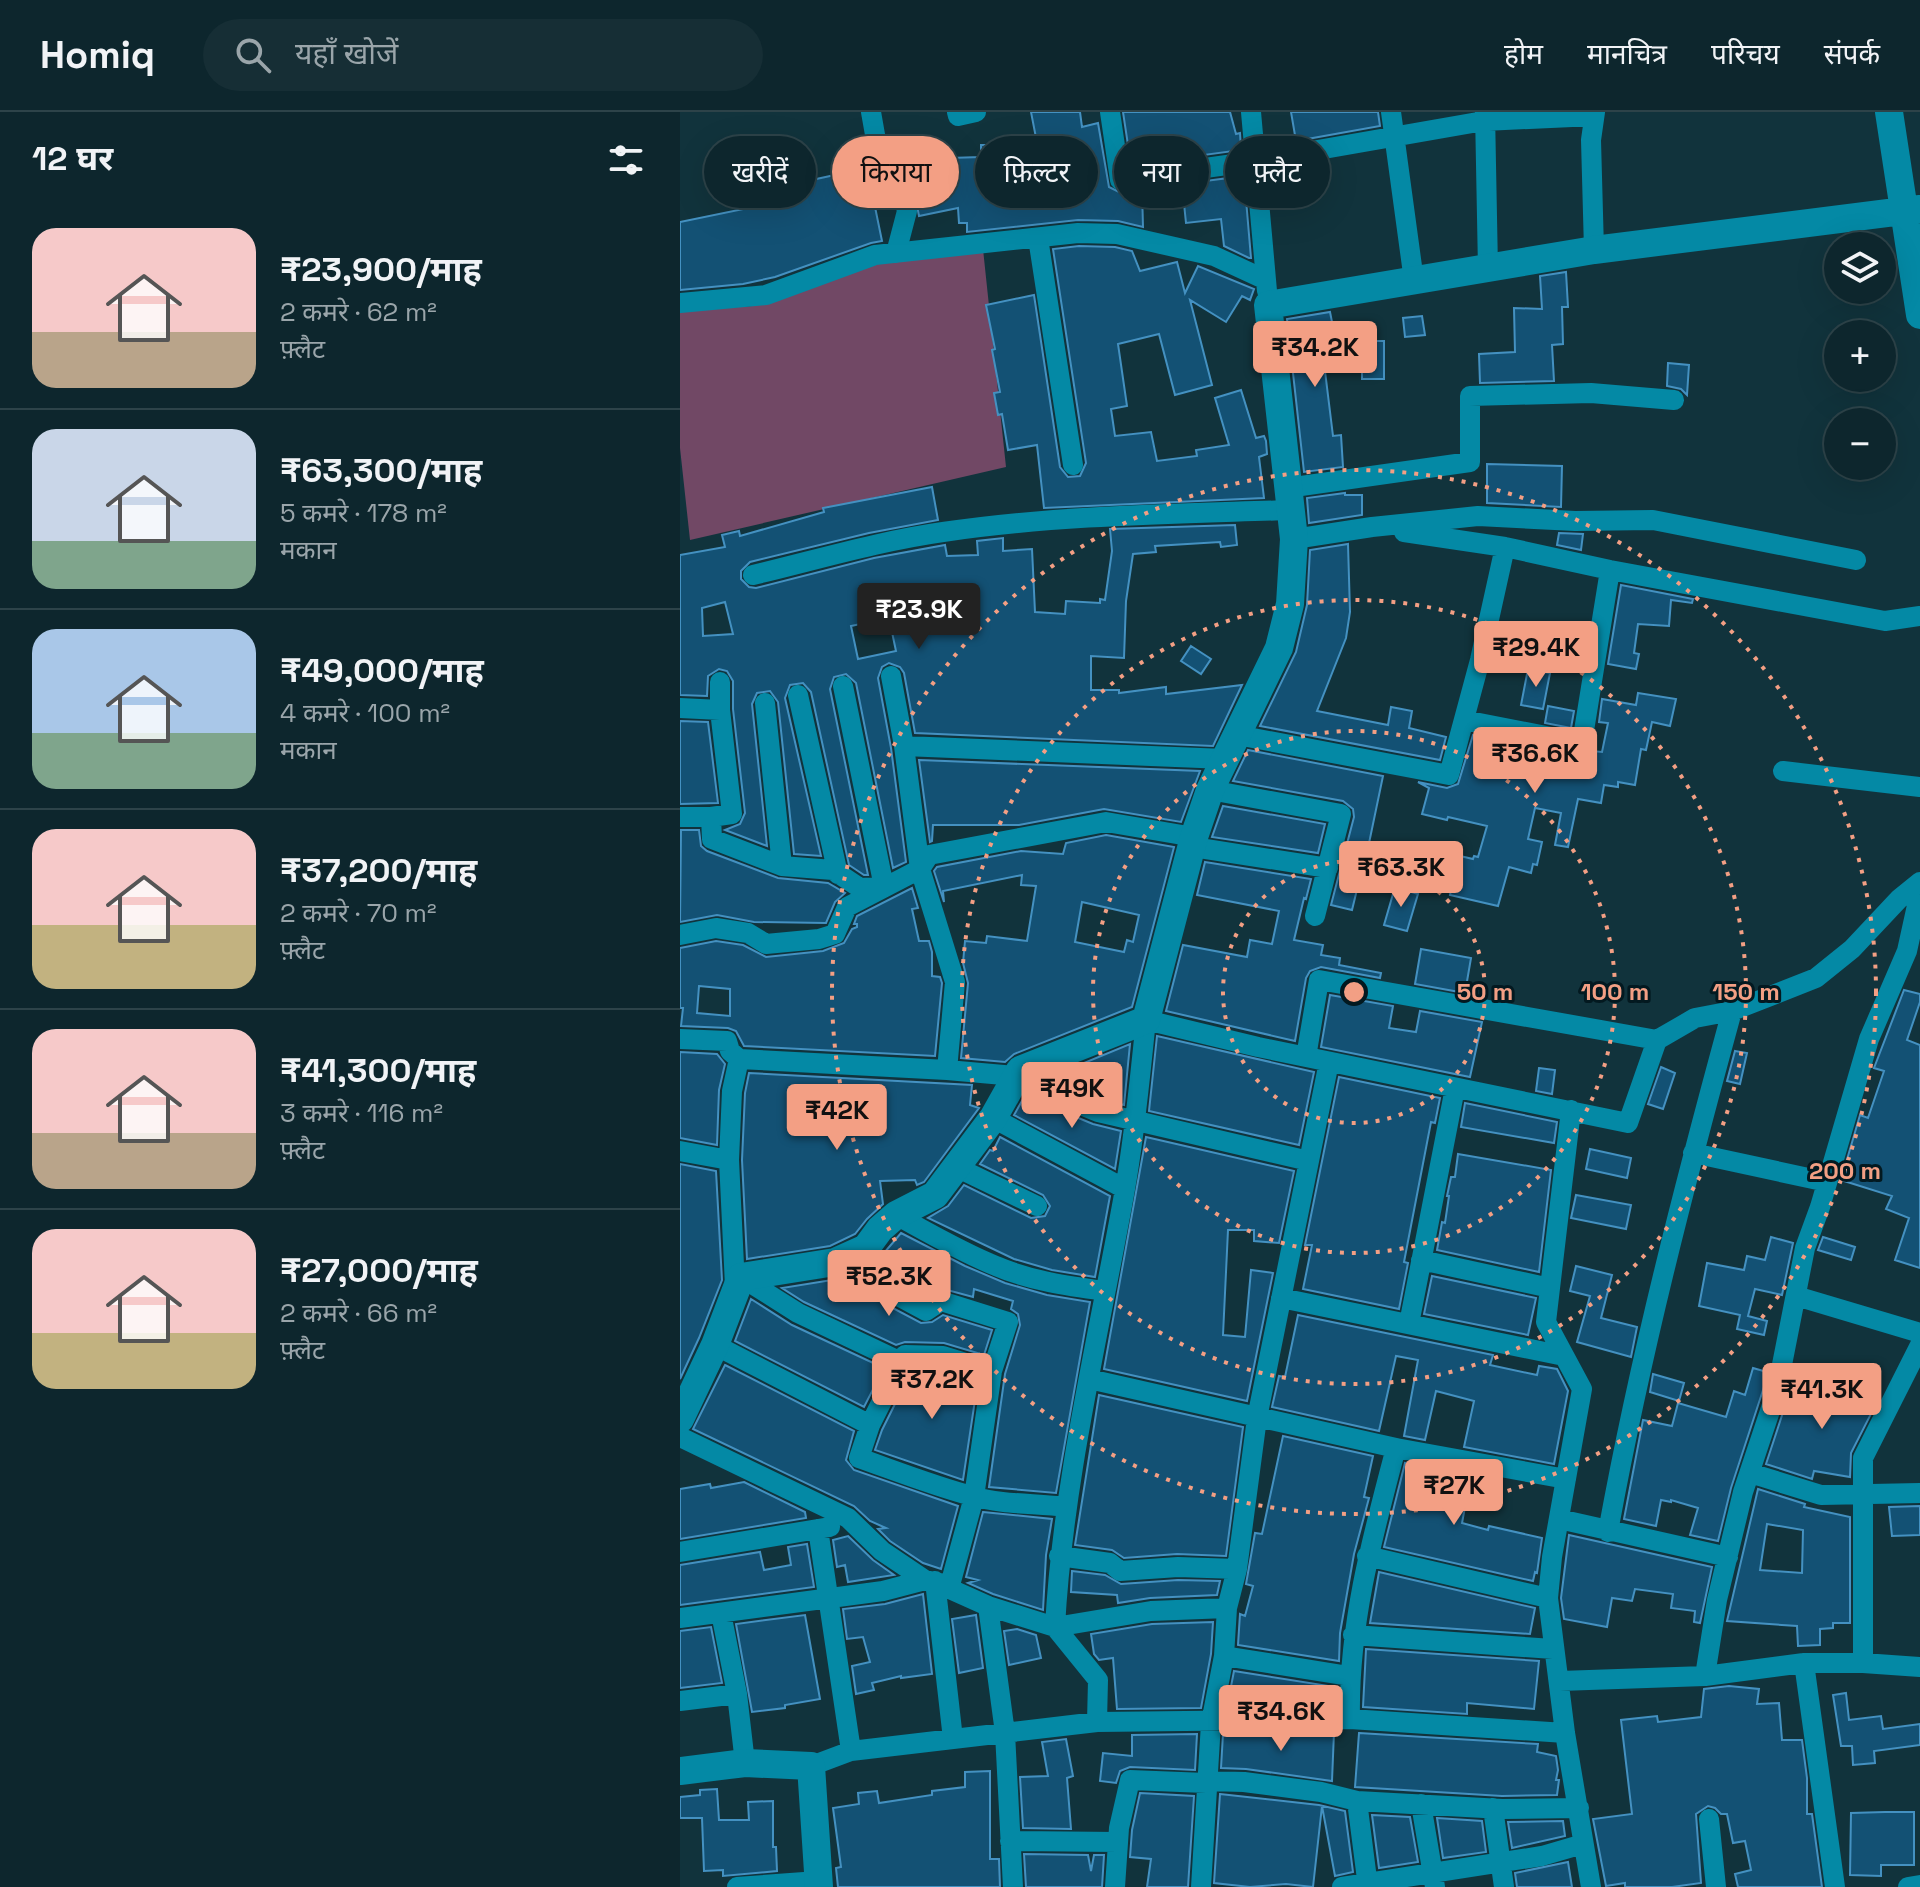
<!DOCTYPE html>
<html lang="hi">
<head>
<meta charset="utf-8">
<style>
  :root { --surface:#0d262d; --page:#162e35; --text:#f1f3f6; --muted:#9aa5aa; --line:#2d4349; --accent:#f39f84 }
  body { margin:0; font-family:"Space Grotesk","Noto Sans Devanagari",sans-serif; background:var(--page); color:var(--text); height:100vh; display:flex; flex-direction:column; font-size:30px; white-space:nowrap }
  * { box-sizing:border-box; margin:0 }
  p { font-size:26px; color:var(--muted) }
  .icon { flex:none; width:44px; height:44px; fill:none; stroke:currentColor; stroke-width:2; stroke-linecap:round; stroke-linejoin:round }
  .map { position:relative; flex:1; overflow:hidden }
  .drawer { display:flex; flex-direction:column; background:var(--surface); width:680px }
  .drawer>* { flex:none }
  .banner { position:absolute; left:24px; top:24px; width:760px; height:72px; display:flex; gap:16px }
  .tools { position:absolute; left:1144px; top:120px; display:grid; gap:16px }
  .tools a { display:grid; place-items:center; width:72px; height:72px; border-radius:50%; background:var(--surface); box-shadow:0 8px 32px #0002,0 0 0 2px var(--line); font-size:40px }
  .price { position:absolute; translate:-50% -68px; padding:0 18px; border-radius:8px; background:var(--accent); color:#111; font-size:26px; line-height:52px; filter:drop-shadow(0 2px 4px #0008) }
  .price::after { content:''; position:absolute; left:50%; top:48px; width:24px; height:18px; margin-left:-12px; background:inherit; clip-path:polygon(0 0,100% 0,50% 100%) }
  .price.selected { background:#222; color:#fff }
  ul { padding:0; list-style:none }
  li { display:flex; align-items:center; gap:24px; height:200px; padding:0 32px }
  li+li { border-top:2px solid var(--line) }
  li span { display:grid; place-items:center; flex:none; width:224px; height:160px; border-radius:24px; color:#555 }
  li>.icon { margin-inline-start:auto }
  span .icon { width:96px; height:96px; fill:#fffc; stroke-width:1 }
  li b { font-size:34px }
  h2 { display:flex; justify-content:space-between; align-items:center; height:96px; padding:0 32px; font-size:34px }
  .chip { padding:0 28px; border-radius:36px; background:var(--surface); box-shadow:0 8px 32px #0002,0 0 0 2px var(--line); font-size:28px; line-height:72px }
  .chip.selected { background:var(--accent); color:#111 }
  header { display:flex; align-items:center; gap:48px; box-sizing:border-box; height:112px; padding:0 40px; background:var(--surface); border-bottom:2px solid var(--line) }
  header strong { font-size:38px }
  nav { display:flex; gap:44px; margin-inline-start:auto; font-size:28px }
  .search { width:560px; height:72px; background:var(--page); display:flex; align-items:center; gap:20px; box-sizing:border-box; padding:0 28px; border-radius:44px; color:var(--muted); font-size:30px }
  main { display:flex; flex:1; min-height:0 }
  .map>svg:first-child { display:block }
  .green { fill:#714865 }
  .building { fill:#135174; stroke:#4491c1; stroke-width:2; fill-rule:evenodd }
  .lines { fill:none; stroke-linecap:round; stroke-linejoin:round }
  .street { stroke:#0489a5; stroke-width:20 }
  .secondary { stroke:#0489a5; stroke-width:28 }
  .ring { fill:none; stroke:#f39f84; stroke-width:4; stroke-dasharray:4 8 }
  .centre { fill:#f39f84; stroke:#031920; stroke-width:4 }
  .ring-label { font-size:24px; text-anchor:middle; font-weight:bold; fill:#f39f84; stroke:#031920; stroke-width:6; stroke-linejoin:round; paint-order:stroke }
</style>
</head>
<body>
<header>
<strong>Homiq</strong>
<div class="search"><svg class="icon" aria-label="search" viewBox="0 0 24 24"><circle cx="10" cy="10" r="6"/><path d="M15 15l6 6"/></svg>यहाँ खोजें</div>
<nav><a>होम</a><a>मानचित्र</a><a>परिचय</a><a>संपर्क</a></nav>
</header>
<main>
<section class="drawer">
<h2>12 घर<svg class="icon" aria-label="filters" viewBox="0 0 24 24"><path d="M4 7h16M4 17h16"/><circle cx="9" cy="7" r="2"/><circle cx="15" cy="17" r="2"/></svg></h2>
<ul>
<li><span style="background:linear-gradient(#f6c9c9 65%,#b9a48a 0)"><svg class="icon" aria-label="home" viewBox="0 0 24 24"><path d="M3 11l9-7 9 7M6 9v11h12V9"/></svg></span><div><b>₹23,900/माह</b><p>2 कमरे · 62 m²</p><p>फ़्लैट</p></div></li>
<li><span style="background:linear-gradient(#c9d6e8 70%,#7fa58c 0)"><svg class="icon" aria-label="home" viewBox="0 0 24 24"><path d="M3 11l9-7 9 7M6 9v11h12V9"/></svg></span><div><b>₹63,300/माह</b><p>5 कमरे · 178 m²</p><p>मकान</p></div></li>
<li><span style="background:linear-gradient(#a9c7e8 65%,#7fa58c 0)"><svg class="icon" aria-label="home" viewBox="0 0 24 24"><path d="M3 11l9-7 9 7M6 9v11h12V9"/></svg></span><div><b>₹49,000/माह</b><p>4 कमरे · 100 m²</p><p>मकान</p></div></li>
<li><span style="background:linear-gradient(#f6c9c9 60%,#c2b280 0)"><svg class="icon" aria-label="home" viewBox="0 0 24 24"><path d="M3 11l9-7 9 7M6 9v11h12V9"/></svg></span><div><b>₹37,200/माह</b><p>2 कमरे · 70 m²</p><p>फ़्लैट</p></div></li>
<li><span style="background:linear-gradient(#f6c9c9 65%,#b9a48a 0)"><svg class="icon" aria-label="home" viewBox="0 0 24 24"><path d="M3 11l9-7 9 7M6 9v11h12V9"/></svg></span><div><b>₹41,300/माह</b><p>3 कमरे · 116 m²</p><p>फ़्लैट</p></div></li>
<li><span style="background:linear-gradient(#f6c9c9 65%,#c2b280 0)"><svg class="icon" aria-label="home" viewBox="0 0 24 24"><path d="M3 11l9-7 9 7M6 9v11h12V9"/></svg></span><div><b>₹27,000/माह</b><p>2 कमरे · 66 m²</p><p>फ़्लैट</p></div></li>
</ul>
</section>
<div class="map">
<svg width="1240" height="1775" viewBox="0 0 1240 1775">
  <rect width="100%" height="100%" fill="#11333c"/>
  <path class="green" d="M303,137L326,355L10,428L0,336V199L72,194L180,154Z"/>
  <path class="building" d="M351,0H400L402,15L418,11L429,75L441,81L462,78L463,115L438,109L398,108L287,120V111H279L278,96L239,104L232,67L215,39L225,37L226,40L267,33L269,46L301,45V33H315V37L358,36Z
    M443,0H550L556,22L560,21L561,38L451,53Z
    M611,0H698L700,14L616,29Z
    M191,48L208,76L212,91L195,95L202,129L191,131L95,165L63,172L0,178V110L83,93L82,86L93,84L90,69L126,62L127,69L164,61L162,55Z
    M564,64L571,146H569L544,134L541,107L506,111L502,72Z
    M399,134L435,135L452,139L460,159L497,150L505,181L518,154L574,177L570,188L562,184L546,210L510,188L532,273L495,283L479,222L438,232L447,294L431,297L435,324L471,320L477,349L517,344L516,338L549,333L535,286L561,278L576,326L584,324L586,329L587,342L579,345L584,386L364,396L357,333L328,338L322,302L318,303L314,281L320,280L312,238L315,237L306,193L354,183L380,355L388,365L400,364L406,351L373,137Z
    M886,160L888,195H882L883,232L872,233L874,269L800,271L799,242L835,240L834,196L862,197L860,164Z
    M650,200L661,255L645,259L653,324L661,323L663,355L624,360L607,207Z
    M742,204L745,223L725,225L723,206Z
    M682,229H704V267H682Z
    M988,251L1009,253L1007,283L1001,277L987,274Z
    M807,352L882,354L881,395L807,391Z
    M252,375L258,408L189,421L70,450L61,459V467L69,475L76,476L194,446L265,433L267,444L298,443L297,429L323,426V439L352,437L355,500L385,502L386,489L420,491V487L425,488L432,439L430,417L555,413L557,433L541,435L540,430L475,434L476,440L453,442L446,489L444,546L411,544V578H439V581L486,575V582L562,573L533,634L235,621L224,561L220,555L209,551L202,555L198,566L211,636L226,750L213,756L176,571L166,562L154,565L150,577L188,763H184L169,753L131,580L123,571L110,573L105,586L141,744L114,742L98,590L90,579L77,581L72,592L87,734L45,718L60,712L65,701L53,597V569L47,559L39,557L28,564L27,584L0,583V443L45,435L42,423L59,419L60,424L144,400L143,396ZM45,490L53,522L23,524L22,496ZM209,506L216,539L178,547L171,514Z
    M665,381V383H682V403L629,411L627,386Z
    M879,421L903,422L901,438L877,433Z
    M668,432L670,500L666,526L637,599L708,613L711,595L732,599L729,616L766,625L760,648L580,614L616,540L627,493L630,438Z
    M941,473L1013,487L1012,491L991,488L989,514L958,512L954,541L959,542L956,557L928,552Z
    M511,534L531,547L521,562L501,549Z
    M881,534L904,539L902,552L878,547Z
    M848,557L870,561L863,597L841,593Z
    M958,581L996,587L990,614L972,610L966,638L961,637L955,673L938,670V675L924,673L921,691L898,687L888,735L875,733L881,701L855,696L848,727L862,730L857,753L853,752L851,761L829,755L818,794L770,783L773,767L757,763L763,740L793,747L794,744L798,745L807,714L768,705L767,708L742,702L749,676L738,670L767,676L778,672L793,623L834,633L830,649L856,655L864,656L866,647L876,649L879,640L900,644L912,639L922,640L928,611L919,610L922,587L956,593Z
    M868,594L894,599L891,616L865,611Z
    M0,609L28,610L38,691L0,692Z
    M568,638L703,664L688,736L721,744L717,761L683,753L672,798L651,793L674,705L673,697L663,689L553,669Z
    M239,648L520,659L501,710L424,697L339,713H253L252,729L250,730Z
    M543,694L645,712L638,741L532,725Z
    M1,718H19L21,734L27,739L98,766L148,771L165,781L155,790L146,811L74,810L37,803L0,810Z
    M426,723L494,735L452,895L334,942L325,950L281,946L288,871L283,851L285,829L306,831L307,824L347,829L356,774L341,773L342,763L263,779L264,790L254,759L257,755L341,739L383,742L386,731ZM402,790L459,803L453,830L447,828L444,840L395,830Z
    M525,750L631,767L626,787L624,786L614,828L643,833L641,843L660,846L659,853L701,861L700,866L641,855L630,859L626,866L615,929L486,899L503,833L567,845L570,828L592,832L599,799L517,783Z
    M715,775L738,782L727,819L704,813Z
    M232,776L238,796L232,797L239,829H249L252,840V864L260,865L262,871L255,944L64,934L56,919L48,916L1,914L3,896H0V836L36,829L63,833L86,845L143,839L164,831L172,817L177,815V812H174L177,804ZM19,874L50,877V904L17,901Z
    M741,837L791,846L785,881L735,872Z
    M1224,878L1240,882V890L1227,928L1240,933V1156L1215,1148L1229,1106L1206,1097L1212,1084L1161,1068L1180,1003L1188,1006L1204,959L1194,956Z
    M650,883L713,894L709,916L736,920L740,899L802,910L790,965L641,935Z
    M477,924L634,960L619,1033L469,999Z
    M450,932L444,993L422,988L370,965Z
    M1055,939L1067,941L1060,972L1047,969Z
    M0,940L37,942L45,952L39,978L37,1033L0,1026Z
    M981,955L995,961L983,997L968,992Z
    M859,956L875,958L872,982L856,979Z
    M69,961L292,973L290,993L299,996L244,1070L237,1073L235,1068L200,1069L203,1092L187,1107L175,1122L150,1134L67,1147L62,1048L65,981Z
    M659,965L760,986L755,1011L751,1010L724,1150L728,1151L719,1197L623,1177L632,1133H625Z
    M347,980L362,991L413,1012L441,1019L435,1057L334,1003Z
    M785,991L877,1010L874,1031L781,1015Z
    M320,1025L430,1084L415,1165L372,1158L334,1147L248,1106L268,1094L284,1073L351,1106L365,1104L370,1094L363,1083L300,1052L310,1038L313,1039Z
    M466,1025L614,1059L599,1131L574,1129V1118H548L543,1223L565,1225L571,1158L593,1161L567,1289L424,1257Z
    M910,1037L951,1046L947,1066L906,1057Z
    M778,1042L871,1058L859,1160L757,1138L762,1110L765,1111L769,1084H767L771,1065H775Z
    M0,1052L36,1059L42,1168L19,1226L0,1267Z
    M896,1083L951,1093L946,1117L891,1106Z
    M221,1121L285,1154L325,1171L367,1183L410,1190L376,1381L309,1375L325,1262L340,1213L338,1202L331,1197L333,1189L294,1177L293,1185L260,1176L245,1184L189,1153L199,1147Z
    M1091,1125L1113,1131L1102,1183L1075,1177L1068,1204L1087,1209L1084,1223L1057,1217L1060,1203L1019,1194L1027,1151L1064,1158L1067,1144L1085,1148Z
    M1143,1125L1175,1135L1171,1148L1138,1138Z
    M896,1154L932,1163L921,1206L957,1215L951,1245L897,1230L910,1184L890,1179Z
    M752,1164L856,1186L848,1223L744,1202Z
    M158,1167L241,1211L252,1210L263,1203L312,1218L304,1243L264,1231L225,1230L216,1233L124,1190L102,1176Z
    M71,1187L112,1213L204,1256L184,1295L55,1229Z
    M618,1203L813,1243L810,1253L857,1263L859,1254L877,1257L888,1279L874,1352L784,1335L794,1289L756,1279L745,1328L724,1324L738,1248L716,1244L699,1319L592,1295L599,1264L605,1265Z
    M45,1253L174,1319L166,1348L174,1358L278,1394L261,1457L243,1451L210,1429L198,1417L206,1416L190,1409L174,1394L13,1317Z
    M233,1256L261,1257L298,1268L283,1368L195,1338L202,1318Z
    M1073,1256L1087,1260L1084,1275L1051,1376L1038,1429L1010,1423L1018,1396L991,1388V1390L981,1388L976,1414L944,1407L963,1308L992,1314L998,1291L1046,1305L1054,1279L1065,1283Z
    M973,1262L1004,1271L999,1289L970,1280Z
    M1159,1267L1199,1279L1194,1296L1171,1341L1170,1365L1134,1359L1132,1367L1086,1352L1111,1276L1153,1290Z
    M419,1283L563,1315L546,1444L497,1442L444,1446L432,1438L395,1433Z
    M603,1324L693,1344L684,1385L689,1386L674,1442L660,1521L659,1549L558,1533L560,1502L565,1504L573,1474L566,1472L575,1421L582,1422Z
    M725,1351L791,1363L782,1411L808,1418L809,1414L862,1426L857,1461L855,1460L853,1469L704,1435Z
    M64,1370L125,1400L126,1406L0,1427V1377L30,1372L31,1376Z
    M1078,1377L1125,1392L1124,1395L1170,1405V1511H1153V1516L1140,1517V1533L1118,1534L1117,1514L1047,1509ZM1087,1412L1123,1418L1122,1461L1080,1458Z
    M1240,1394V1423L1212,1424L1209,1395Z
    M303,1400L372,1407L366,1443L363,1498L313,1482L288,1471L298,1468L286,1465Z
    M889,1423L1032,1455L1020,1511L1014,1510L1015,1499L991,1496L993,1482L955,1477L952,1489L932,1486L927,1515L884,1507L881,1486Z
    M168,1424L193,1448L214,1463L168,1470L165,1453L157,1455L153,1428Z
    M127,1432L134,1475L0,1493V1453L80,1440L84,1458L111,1453L108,1435Z
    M392,1459L425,1463L441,1472L498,1468L540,1469L537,1483L470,1486L438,1491L437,1483L391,1480Z
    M699,1460L855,1496L850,1522L690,1511Z
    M243,1482L252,1562L221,1566V1564L192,1571L194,1578L176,1582L172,1554L190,1550L183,1525L167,1527L163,1497L205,1492Z
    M125,1503L140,1587L105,1593V1596L72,1600L56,1512Z
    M296,1503L303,1556L279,1561L272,1507Z
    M533,1510L531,1542L521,1596L437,1597L433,1546L419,1548L414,1542L411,1522L472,1512Z
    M31,1515L42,1571L0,1576V1519Z
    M337,1517L356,1523L361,1546L329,1553L324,1519Z
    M686,1537L859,1549L854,1597L787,1591V1602L683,1595Z
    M554,1559L655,1575V1594L547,1595Z
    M1049,1574L1079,1577L1077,1592L1099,1591L1102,1628H1122L1127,1666V1702H1132L1142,1775H1058L1055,1762L1071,1758L1065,1729L1053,1731L1047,1702H1041L1035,1696L1028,1694L1016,1702L1021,1771L992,1775H945V1771L926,1774L913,1707L952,1702L941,1608L977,1604L978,1610L1021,1605L1024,1577Z
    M1166,1581L1169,1608L1201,1604L1203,1617L1240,1612V1633L1194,1639L1195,1651L1173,1653L1172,1634H1161L1153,1583Z
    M654,1620L652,1669L566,1657L541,1656L543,1622Z
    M679,1621L858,1632L857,1640L876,1644L878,1658L876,1668H879L877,1683L822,1684L675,1675Z
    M517,1622L515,1658L450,1655L440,1659L436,1671L420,1669L423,1641L452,1644V1623Z
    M386,1627L393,1664L387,1666L391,1717L343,1716L340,1665L368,1664L362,1630Z
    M310,1659V1747H319L320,1775H158L156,1756L161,1755L153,1696L179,1692L178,1681L197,1679L199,1691L252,1683V1679L285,1675V1660Z
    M37,1677L39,1708H69L68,1690L93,1689V1735H96L97,1759L43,1764V1758L24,1759L22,1706H0V1685L20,1683V1678Z
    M460,1681L514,1684L508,1775H467L471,1747L450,1745L452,1718Z
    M540,1682L639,1693L665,1699L673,1760L655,1764L642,1694L633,1775L606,1772L570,1775L534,1771Z
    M1205,1700H1234V1753H1201V1764L1170,1763L1171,1701Z
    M692,1703L730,1705L738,1750L699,1756Z
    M757,1706L802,1709L806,1740L763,1746Z
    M883,1709L885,1724L832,1736L828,1710Z
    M344,1742L408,1743L411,1759L414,1743H424L422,1775H346Z
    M888,1750L892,1775H837L835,1761Z"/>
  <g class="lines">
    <path class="street" d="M191,0L197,34L220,71L227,99L216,141
      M277,0L278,4L296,0
      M430,0L440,68L575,49L804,9L914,4
      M571,0L587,179
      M711,0L734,169
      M805,0L808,157
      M358,126L393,353
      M914,138L911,28L915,0
      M0,191L86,183L195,143L398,121L437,122L534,144L586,168
      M607,376L790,350V284L911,281L994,288
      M724,420L825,435L930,458L1205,509L1240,504
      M614,427L692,415L798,404L895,409L973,408L1176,448
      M73,463C136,448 199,429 263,420C377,403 494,402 609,398
      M211,564L224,634L240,757L275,870L267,958
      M40,570V598L52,702L31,705L32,727L102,754L153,758L180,776L204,775L163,574
      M118,583L158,762
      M85,591L102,754
      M0,596L40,598
      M784,608L902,631L930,458
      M557,623L769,663L800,548L825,435
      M224,634L545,647
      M1103,659L1240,675
      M530,678L661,702L635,804
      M0,705H31
      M513,735L648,756
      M0,823L36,816L68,821L86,832L139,827L155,822L167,795L240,757L249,743L426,710L514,725
      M0,927L47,929L50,939L59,947
      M626,945L639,868L977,928L1015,906L1052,899L1136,866L1172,837L1219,787L1240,770
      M649,950L577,1306L557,1457L547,1496L544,1544L669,1564
      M340,958L367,979L418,1000L629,1049
      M891,998L866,1210L902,1277L872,1445L868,1486L885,1621L911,1775
      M313,1006L445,1077
      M0,1039L49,1048L52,979L59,947L267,958L335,964
      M1013,1041L1147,1070
      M49,1048L55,1174
      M276,1055L357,1094
      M216,1103C249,1121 281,1140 316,1154C351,1169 388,1174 425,1179
      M741,1148L870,1176
      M155,1150L246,1199L261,1189L328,1210L312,1259L294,1385L270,1473
      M61,1165L118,1201L219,1249L225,1243L263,1244L312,1259
      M1116,1184L1240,1221
      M601,1186L884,1244
      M729,1212L775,976
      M35,1233L190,1313
      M225,1243L190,1313L179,1346C216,1359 254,1374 292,1384C323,1393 355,1391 386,1395
      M409,1267L716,1336L886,1367
      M0,1325L168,1406L202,1439L245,1468L270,1473V1477L308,1494L375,1515L471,1499L547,1496
      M1070,1361L1141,1383L1240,1381
      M879,1407L1048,1445
      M138,1417L171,1639
      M928,1420C960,1244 1005,1071 1052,899
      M0,1440L150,1415
      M379,1444L430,1451L440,1459L498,1455L557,1457
      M687,1444L868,1486
      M255,1469L273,1627
      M308,1494L325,1621L333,1775
      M41,1501L57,1582
      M0,1506L203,1479L245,1468
      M673,1523L873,1537
      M1124,1551L1155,1775
      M1183,1551V1346L1240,1233
      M1025,1564L1037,1488L1063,1380L1097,1278L1125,1136L1140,1095L1189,927L1227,839L1240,780
      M880,1569L1025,1564L1124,1551H1183L1240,1555
      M0,1589L57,1582L65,1651
      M670,1607C668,1514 692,1426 716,1336
      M417,1610L418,1568L375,1515C383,1367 419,1223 445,1077C455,1021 460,964 466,908L578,935L948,1011L977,928
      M131,1654L171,1639L417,1610L670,1607L885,1621
      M526,1669L564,1670L641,1680L677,1689L822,1697L899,1696
      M677,1689L688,1775
      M741,1692L755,1775
      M813,1696L824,1775
      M1029,1707L1036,1775
      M330,1729L438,1730
      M57,1775L138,1769
      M435,1775L439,1716L450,1668L526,1671
      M521,1775L531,1611L544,1544
      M662,1775L862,1744L903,1732
      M1228,1775L1240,1773"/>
    <path class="secondary" d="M1209,0L1240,203
      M0,1307L35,1233L61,1165L155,1150L186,1136L200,1117L216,1103L255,1083L313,1006L340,958L466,908L514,725L530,678L599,536L610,492L614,427L588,193L914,138L1240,97
      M0,1659L65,1651L131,1654L139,1775"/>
  </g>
  <g class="ring">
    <circle cx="674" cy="880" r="131"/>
    <circle cx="674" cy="880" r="261"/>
    <circle cx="674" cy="880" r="392"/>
    <circle cx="674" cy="880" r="522"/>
  </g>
  <circle cx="674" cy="880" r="12" class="centre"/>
  <g class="ring-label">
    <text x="805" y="888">50 m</text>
    <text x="935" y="888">100 m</text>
    <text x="1066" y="888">150 m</text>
    <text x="1165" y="1067">200 m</text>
  </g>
</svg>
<div class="tools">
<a><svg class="icon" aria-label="layers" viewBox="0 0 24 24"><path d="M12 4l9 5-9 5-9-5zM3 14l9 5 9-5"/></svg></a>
<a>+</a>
<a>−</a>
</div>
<b class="price" style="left:635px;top:277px">₹34.2K</b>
<b class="price selected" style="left:239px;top:539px">₹23.9K</b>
<b class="price" style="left:856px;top:577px">₹29.4K</b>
<b class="price" style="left:855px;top:683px">₹36.6K</b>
<b class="price" style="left:721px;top:797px">₹63.3K</b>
<b class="price" style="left:392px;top:1018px">₹49K</b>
<b class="price" style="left:157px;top:1040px">₹42K</b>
<b class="price" style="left:209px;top:1206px">₹52.3K</b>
<b class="price" style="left:252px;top:1309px">₹37.2K</b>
<b class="price" style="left:1142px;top:1319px">₹41.3K</b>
<b class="price" style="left:774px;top:1415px">₹27K</b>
<b class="price" style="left:601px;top:1641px">₹34.6K</b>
<div class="banner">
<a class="chip">खरीदें</a>
<a class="chip selected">किराया</a>
<a class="chip">फ़िल्टर</a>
<a class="chip">नया</a>
<a class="chip">फ़्लैट</a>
</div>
</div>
</main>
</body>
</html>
